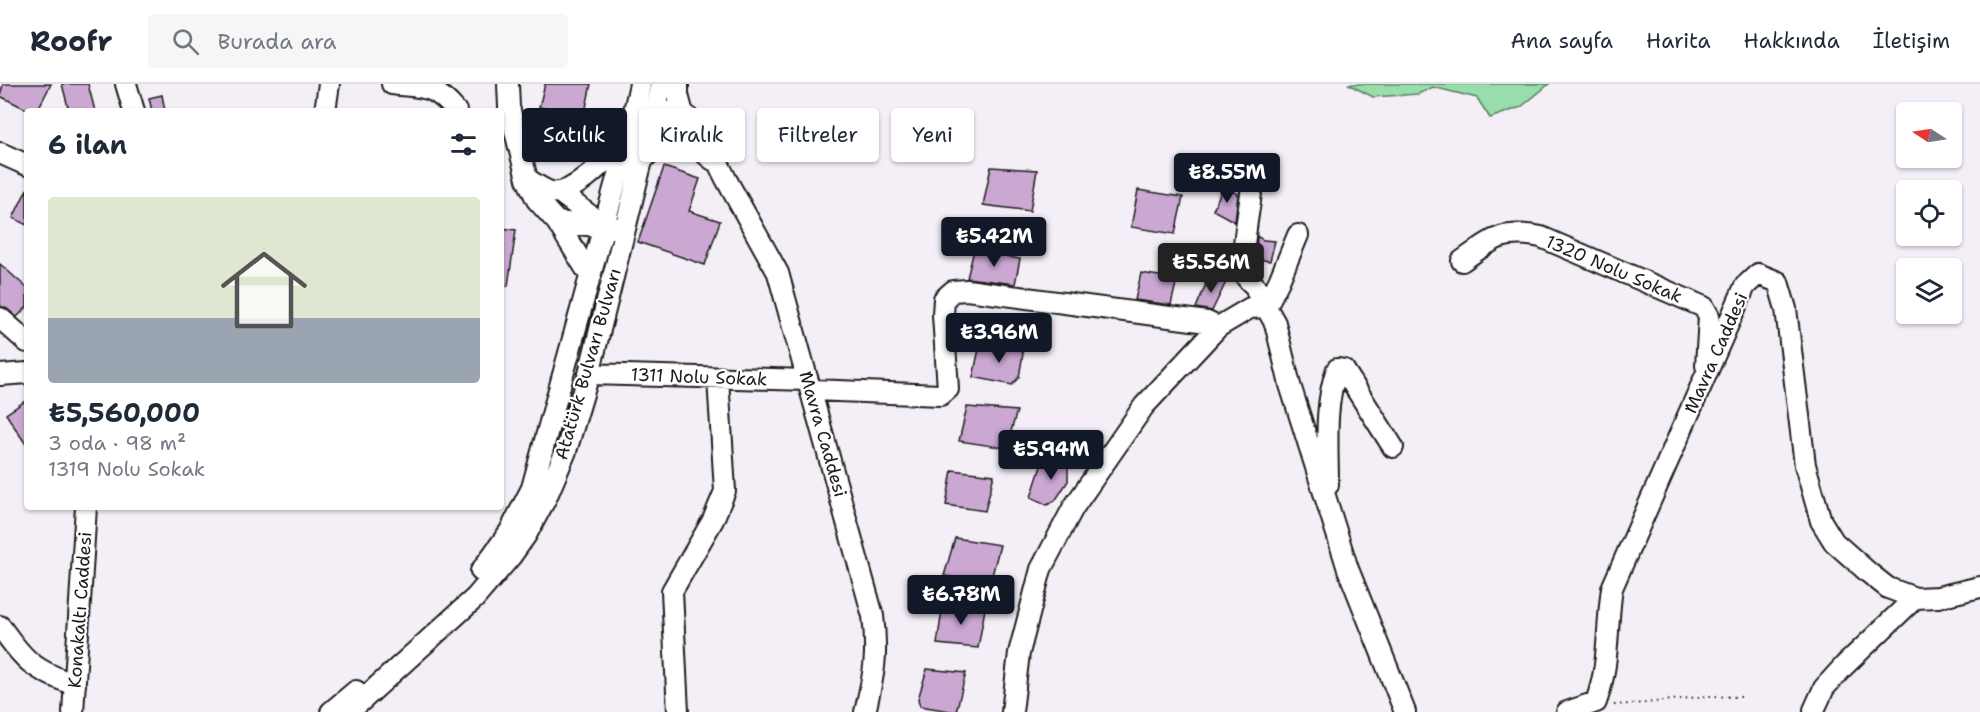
<!DOCTYPE html>
<html lang="tr">
<head>
<meta charset="utf-8">
<style>
  :root { --surface:#fff; --page:#f6f6f7; --text:#1f2937; --muted:#747a83; --line:#e0e1e3; --accent:#111827 }
  body { margin:0; font-family:"Shantell Sans",sans-serif; background:var(--page); color:var(--text); height:100vh; display:flex; flex-direction:column; font-size:22px; white-space:nowrap }
  * { box-sizing:border-box; margin:0 }
  p { font-size:20px; color:var(--muted) }
  .icon { flex:none; width:33px; height:33px; fill:none; stroke:currentColor; stroke-width:2; stroke-linecap:round; stroke-linejoin:round }
  .map { position:relative; flex:1; overflow:hidden }
  .panel { position:absolute; left:24px; top:24px; width:480px; height:402px; display:flex; flex-direction:column; background:var(--surface); border-radius:6px; box-shadow:0 2px 4px #0004 }
  .panel>* { flex:none }
  .banner { position:absolute; left:522px; top:24px; width:570px; height:54px; display:flex; gap:12px }
  .needle { width:39px; rotate:282deg }
  .tools { position:absolute; left:1896px; top:18px; display:grid; gap:12px }
  .tools a { display:grid; place-items:center; width:66px; height:66px; border-radius:6px; background:var(--surface); box-shadow:0 2px 4px #0004; font-size:30px }
  .price { position:absolute; translate:-50% -51px; padding:0 14px; border-radius:6px; background:var(--accent); color:#fff; font-size:20px; line-height:39px; filter:drop-shadow(0 2px 3px #0008) }
  .price::after { content:''; position:absolute; left:50%; top:36px; width:18px; height:14px; margin-left:-9px; background:inherit; clip-path:polygon(0 0,100% 0,50% 100%) }
  .price.current { background:#222; color:#fff }
  ul { padding:0; list-style:none }
  li { display:grid; align-content:center; gap:12px; height:318px; padding:0 24px }
  li span { display:grid; place-items:center; height:186px; border-radius:6px; color:#555 }
  li>.icon { margin-inline-start:auto }
  span .icon { width:108px; height:108px; fill:#fffc; stroke-width:1 }
  li b { font-size:26px }
  h2 { display:flex; justify-content:space-between; align-items:center; height:72px; padding:0 24px; font-size:26px }
  .tag { padding:0 21px; border-radius:6px; background:var(--surface); box-shadow:0 2px 4px #0004; font-size:21px; line-height:54px }
  .tag.current { background:var(--accent); color:#fff }
  header { display:flex; align-items:center; gap:36px; box-sizing:border-box; height:84px; padding:0 30px; background:var(--surface); border-bottom:2px solid var(--line) }
  header strong { font-size:28px }
  nav { display:flex; gap:33px; margin-inline-start:auto; font-size:21px }
  .search { width:420px; height:54px; background:var(--page); display:flex; align-items:center; gap:15px; box-sizing:border-box; padding:0 21px; border-radius:6px; color:var(--muted); font-size:22px }
  .map>svg:first-child { display:block }
  .green { fill:#97deab; stroke:#5a7d64; stroke-width:1.5 }
  .building { fill:#caa8d2; stroke:#1c1c1c; stroke-width:1.5 }
  .lines { fill:none; stroke-linecap:round; stroke-linejoin:round }
  .minor-casing { stroke:#1c1c1c; stroke-width:24 }
  .path { stroke:#1c1c1c; stroke-width:2; stroke-dasharray:1.5 4.5; stroke-linecap:butt }
  .minor { stroke:#fff; stroke-width:20 }
  .labels { text-anchor:middle; dominant-baseline:central; stroke-width:4.5; stroke-linejoin:round; paint-order:stroke }
  .street-label { font-size:18px; fill:#1c1c1c; stroke:#fff }
</style>
</head>
<body>
<header>
<strong>Roofr</strong>
<div class="search"><svg class="icon" aria-label="search" viewBox="0 0 24 24"><circle cx="10" cy="10" r="6"/><path d="M15 15l6 6"/></svg>Burada ara</div>
<nav><a>Ana sayfa</a><a>Harita</a><a>Hakkında</a><a>İletişim</a></nav>
</header>
<div class="map">
<svg width="1980" height="628" viewBox="0 0 1980 628">
  <rect width="100%" height="100%" fill="#f4eef6"/>
  <filter id="ink" filterUnits="userSpaceOnUse"><feTurbulence type="fractalNoise" baseFrequency=".0167" numOctaves="2"/><feDisplacementMap in="SourceGraphic" scale="12" xChannelSelector="R" yChannelSelector="G"/><feConvolveMatrix kernelMatrix="1 2 1 2 8 2 1 2 1" color-interpolation-filters="sRGB"/></filter>
  <g filter="url(#ink)">
    <path class="green" d="M1348,0H1549L1521,23L1490,34L1477,14L1433,3L1418,10L1373,13Z"/>
    <path class="building" d="M3,0H51L37,27H30L0,12Z
      M62,0H88L95,27H69Z
      M545,0H591L584,33L539,23Z
      M162,11L165,27H152L149,14Z
      M664,83L700,95L689,127L720,137L705,181L638,158Z
      M991,83L1037,86L1030,127L983,121Z
      M1223,103L1238,110L1235,138L1213,126Z
      M27,105V141L13,134Z
      M1138,106L1183,113L1175,150L1131,143Z
      M501,144L516,146L508,202H501Z
      M1257,152L1263,156L1275,157L1270,177L1256,175Z
      M974,166L1020,175L1015,200L967,194Z
      M0,180L27,204V223L17,233L7,225L0,222Z
      M1141,189L1177,195L1171,221L1135,216Z
      M1209,193L1226,198L1212,227L1196,224Z
      M980,260L1019,263L1023,270L1019,293L1012,301L973,293Z
      M27,316V362L6,330Z
      M967,323L1017,327L1006,364L959,357Z
      M1044,373L1068,378V397L1055,417L1047,421L1031,413Z
      M952,386L994,391L985,427L946,421Z
      M955,454L1000,461L990,499L944,492Z
      M943,520L985,525L978,564L937,560Z
      M927,585L966,589L956,628L920,622L918,615Z"/>
    <g class="lines">
      <g class="minor-casing">
        <path id="minor" d="M126,0L134,27
          M392,0C425,4 433,0 456,27
          M508,0L509,23L527,95L537,116L557,138L591,193
          M678,0V11L683,30
          M325,27L329,0
          M0,69L27,81
          M643,76C658,57 661,55 686,54L713,76
          M527,95C534,99 543,106 551,108C580,114 627,49 650,34C660,28 671,27 682,27L705,53L726,95L778,189L873,532C878,571 874,590 865,628
          M559,108L604,142
          M1251,109C1249,130 1238,176 1247,194C1249,197 1254,201 1257,204V208L1266,223L1279,197L1298,151
          M557,138L617,144
          M1462,177C1493,155 1502,145 1541,153L1704,223L1709,232L1706,282
          M0,234L27,258
          M589,290L808,296
          M0,291L27,289
          M812,306L941,311L948,305L943,231L944,215L953,207L967,206L1207,238L1218,243
          M1328,401C1328,362 1324,322 1337,285L1344,286L1393,363
          M481,487L510,447L532,404L628,54L640,0
          M0,542C25,578 34,586 75,601
          M1814,626L1824,604L1844,582L1915,514
          M73,628L86,423
          M331,628L356,607
          M349,628L475,514L511,472L526,451L546,414L566,367L589,290L661,0
          M678,628L672,507L713,436L725,407L718,294
          M1012,628L1019,569L1041,485L1073,424L1144,322L1218,243L1250,224L1266,223L1275,239L1290,301L1348,485L1405,628
          M1567,628L1596,618C1610,580 1606,544 1612,504L1745,202L1758,190L1778,198L1786,225L1805,381L1821,437L1834,458L1869,489L1888,504L1915,514L1938,513L1980,503"/>
      </g>
      <path class="path" d="M1614,621L1646,619L1707,612L1744,613"/>
      <use href="#minor" class="minor"/>
    </g>
  </g>
  <g class="labels">
    <g class="street-label">
      <text transform="translate(1614 185) rotate(23)">1320 Nolu Sokak</text>
      <text transform="translate(1716 269) rotate(-66)">Mavra Caddesi</text>
      <text transform="translate(588 280) rotate(-74)">Atatürk Bulvarı Bulvarı</text>
      <text transform="translate(699 293) rotate(2)">1311 Nolu Sokak</text>
      <text transform="translate(823 350) rotate(74)">Mavra Caddesi</text>
      <text transform="translate(80 526) rotate(-86)">Konakaltı Caddesi</text>
    </g>
  </g>
</svg>
<div class="tools">
<a><svg class="needle" viewBox="-14 -14 28 28"><path d="M0-13l5 13h-10z" fill="#e53935"/><path d="M0 13l5-13h-10z" fill="#747a83"/></svg></a>
<a><svg class="icon" aria-label="locate" viewBox="0 0 24 24"><circle cx="12" cy="12" r="6"/><path d="M12 2v4M12 18v4M2 12h4M18 12h4"/></svg></a>
<a><svg class="icon" aria-label="layers" viewBox="0 0 24 24"><path d="M12 4l9 5-9 5-9-5zM3 14l9 5 9-5"/></svg></a>
</div>
<b class="price" style="left:1227px;top:120px">₺8.55M</b>
<b class="price" style="left:994px;top:184px">₺5.42M</b>
<b class="price current" style="left:1211px;top:210px">₺5.56M</b>
<b class="price" style="left:999px;top:280px">₺3.96M</b>
<b class="price" style="left:1051px;top:397px">₺5.94M</b>
<b class="price" style="left:961px;top:542px">₺6.78M</b>
<div class="banner">
<a class="tag current">Satılık</a>
<a class="tag">Kiralık</a>
<a class="tag">Filtreler</a>
<a class="tag">Yeni</a>
</div>
<section class="panel">
<h2>6 ilan<svg class="icon" aria-label="filters" viewBox="0 0 24 24"><path d="M4 7h16M4 17h16"/><circle cx="9" cy="7" r="2"/><circle cx="15" cy="17" r="2"/></svg></h2>
<ul>
<li><span style="background:linear-gradient(#dfe7d0 65%,#9aa5b1 0)"><svg class="icon" aria-label="home" viewBox="0 0 24 24"><path d="M3 11l9-7 9 7M6 9v11h12V9"/></svg></span><div><b>₺5,560,000</b><p>3 oda · 98 m²</p><p>1319 Nolu Sokak</p></div></li>
</ul>
</section>
</div>
</body>
</html>
